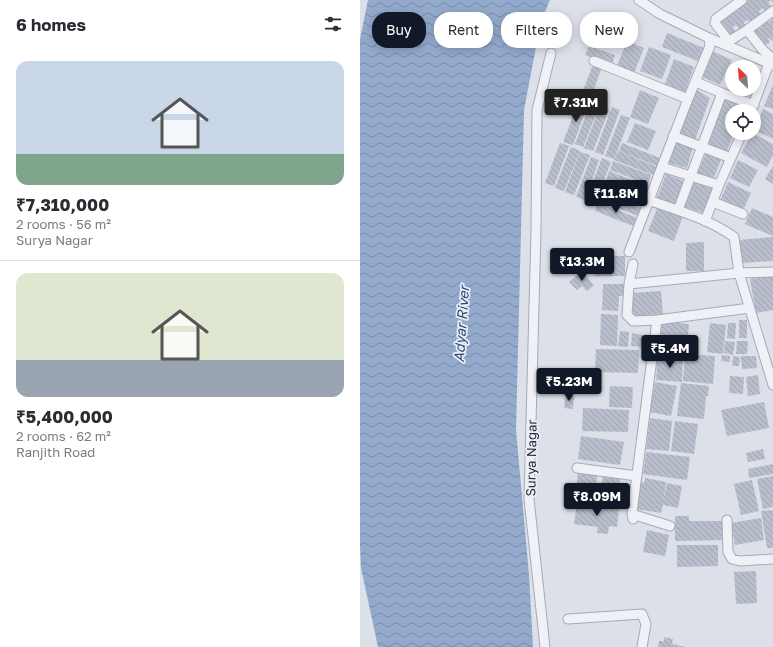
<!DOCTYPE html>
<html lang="en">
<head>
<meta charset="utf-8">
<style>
  :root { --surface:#fff; --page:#f7f7f7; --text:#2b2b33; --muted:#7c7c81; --line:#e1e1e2; --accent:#111827 }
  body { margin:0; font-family:"Golos Text",sans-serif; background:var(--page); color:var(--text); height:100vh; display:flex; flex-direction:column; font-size:15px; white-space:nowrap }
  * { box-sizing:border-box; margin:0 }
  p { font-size:13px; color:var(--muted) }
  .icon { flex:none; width:22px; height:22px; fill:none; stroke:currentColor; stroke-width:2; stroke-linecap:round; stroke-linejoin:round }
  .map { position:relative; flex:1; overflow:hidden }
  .side { display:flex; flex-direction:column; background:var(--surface); width:360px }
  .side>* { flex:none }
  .guide { position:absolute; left:12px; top:12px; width:341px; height:36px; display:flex; gap:8px }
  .needle { width:26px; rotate:335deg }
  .buttons { position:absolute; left:365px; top:60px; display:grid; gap:8px }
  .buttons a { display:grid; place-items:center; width:36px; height:36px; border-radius:50%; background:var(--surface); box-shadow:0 2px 10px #0003; font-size:20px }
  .price { position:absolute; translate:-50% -34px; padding:0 9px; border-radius:4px; background:var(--accent); color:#fff; font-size:13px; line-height:26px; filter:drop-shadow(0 1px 2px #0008) }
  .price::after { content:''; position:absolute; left:50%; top:24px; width:12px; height:9px; margin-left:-6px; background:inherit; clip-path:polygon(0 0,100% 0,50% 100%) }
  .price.selected { background:#222; color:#fff }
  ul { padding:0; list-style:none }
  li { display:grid; align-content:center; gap:8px; height:212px; padding:0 16px }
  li+li { border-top:1px solid var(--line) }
  li span { display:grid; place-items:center; height:124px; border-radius:12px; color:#555 }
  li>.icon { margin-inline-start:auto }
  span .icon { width:72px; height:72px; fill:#fffc; stroke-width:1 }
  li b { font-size:17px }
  h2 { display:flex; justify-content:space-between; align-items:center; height:48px; padding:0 16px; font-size:17px }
  .pill { padding:0 14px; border-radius:16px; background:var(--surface); box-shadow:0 2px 10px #0003; font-size:14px; line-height:36px }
  .pill.selected { background:var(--accent); color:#fff }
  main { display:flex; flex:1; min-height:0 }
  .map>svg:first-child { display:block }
  .water { fill:url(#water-waves) }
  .building { fill:url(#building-back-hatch) }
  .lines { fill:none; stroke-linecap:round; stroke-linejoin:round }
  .minor-casing { stroke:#a5aab5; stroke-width:11 }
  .minor { stroke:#eff1f6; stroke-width:9 }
  .labels { text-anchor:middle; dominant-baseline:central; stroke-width:3.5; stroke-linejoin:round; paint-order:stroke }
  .street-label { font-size:13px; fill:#242c3f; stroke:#ebeff5 }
  .water-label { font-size:14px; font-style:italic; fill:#2b4876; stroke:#ebeff5 }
</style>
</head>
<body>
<main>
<section class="side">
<h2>6 homes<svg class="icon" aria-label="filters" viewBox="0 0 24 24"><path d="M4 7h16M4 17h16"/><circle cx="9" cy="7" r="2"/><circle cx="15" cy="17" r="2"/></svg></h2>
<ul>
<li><span style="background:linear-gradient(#c9d6e8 75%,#7fa58c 0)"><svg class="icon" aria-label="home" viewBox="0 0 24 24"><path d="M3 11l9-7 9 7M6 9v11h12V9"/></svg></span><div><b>₹7,310,000</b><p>2 rooms · 56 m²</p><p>Surya Nagar</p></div></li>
<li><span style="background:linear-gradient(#dfe7d0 70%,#9aa5b1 0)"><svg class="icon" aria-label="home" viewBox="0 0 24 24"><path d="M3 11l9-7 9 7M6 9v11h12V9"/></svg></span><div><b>₹5,400,000</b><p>2 rooms · 62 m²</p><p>Ranjith Road</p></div></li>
</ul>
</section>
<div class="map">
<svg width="413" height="647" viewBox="0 0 413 647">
  <defs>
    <pattern id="water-waves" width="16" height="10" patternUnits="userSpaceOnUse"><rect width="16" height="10" fill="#93aacc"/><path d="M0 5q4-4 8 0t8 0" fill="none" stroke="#788ba7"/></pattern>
    <pattern id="building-back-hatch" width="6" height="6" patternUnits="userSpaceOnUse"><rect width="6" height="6" fill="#b8becb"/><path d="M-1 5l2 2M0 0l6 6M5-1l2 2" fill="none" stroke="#9ea3af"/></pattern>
  </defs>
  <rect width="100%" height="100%" fill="#dce0e8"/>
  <path class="water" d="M8,0H190L181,21L164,110L156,430L169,575L173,647H18L1,568L0,546V39Z"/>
  <path class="building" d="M386,0H413V3L411,0L408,2L412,7L405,12L403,8L399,11L401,14L389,22L387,20L383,23L386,25L380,30L376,25L373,27L376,32L369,37L358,20L374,9L376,11L379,9L377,7Z
    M413,14V40L412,41L410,38L408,39L410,42L403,47L391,30L398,25L400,28L402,27L400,23L406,19L408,22L412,20L409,16Z
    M307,33L344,48L338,61L302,47Z
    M267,41L284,48L274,73L257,66Z
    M229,46L255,55L252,65L225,55Z
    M289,47L311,55L302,79L280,71Z
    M352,51L372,60L360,85L340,76Z
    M314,59L334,67L325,92L305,84Z
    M233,64L242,67L229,103L220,99Z
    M394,71L400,73L394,88Z
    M413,85V109L404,106Z
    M374,89H394L390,97L373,90Z
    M280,90L299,98L288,124L270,117Z
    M337,90L350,98L335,140L318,135Z
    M365,98L384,105L382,111H372V133H374L366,154L347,147Z
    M219,101L228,104L213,145L203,142Z
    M230,104L239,107L223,147L215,144Z
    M240,107L249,110L233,151L224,148Z
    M252,107L260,110L243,155L235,152Z
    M403,109L413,114V139L394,130Z
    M261,115L270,118L254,159L245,156Z
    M275,123L296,131L288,150L267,142Z
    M392,133L413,144V155L407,167L381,153Z
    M317,139L333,147L327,168L309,163Z
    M200,143L209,146L194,186L185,183Z
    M262,143L300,158L297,166L259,151Z
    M211,147L220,151L204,191L195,188Z
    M258,151L297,167L293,175L254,160Z
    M347,151L362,157L353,180L337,174Z
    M220,152L230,155L214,195L205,192Z
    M231,157L239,160L225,200L216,197Z
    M242,158L251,162L235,203L226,199Z
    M378,160L398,170L389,187L370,178Z
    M253,161L291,175L288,184L250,170Z
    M413,166V184L405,179Z
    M249,171L289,187L285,196L246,180Z
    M306,174L327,182L318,206L297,198Z
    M331,180L353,187L344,213L322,206Z
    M368,182L391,193L382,213L359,203Z
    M245,183L287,199L284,207L242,191Z
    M244,193L281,208L278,216L240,201Z
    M238,202L277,218L273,226L235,211Z
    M298,206L323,216L314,241L288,231Z
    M392,208L413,217V236L385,224Z
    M413,237V261L381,263L379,240Z
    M344,242V271H326V243Z
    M234,256H265V276H234Z
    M222,271L234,285L227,291L222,286L217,290L209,282Z
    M413,275V310L396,313L390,279Z
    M243,284H264V296H259L258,311L242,310Z
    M301,291L303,314L273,316L272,293Z
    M241,314L258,315L257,346L240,345Z
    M379,320H387V338H379Z
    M302,322L329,324L327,351L300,349Z
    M350,323L366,325L363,354L347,352Z
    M368,323H376L375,339L367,338Z
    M260,331L269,332L268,347L258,346Z
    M272,333L282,335L281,347L271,346Z
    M365,341L375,342L373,355L364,353Z
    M377,341H388L387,354H376Z
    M236,349L279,350L278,373L235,372Z
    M325,354L355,356L353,384L323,381Z
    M362,355L370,356V362L361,361Z
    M298,356L323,357L322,382L296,380Z
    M373,356L380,357L379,366H372Z
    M381,356H396L397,368L382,369Z
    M398,375L400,394L388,396L386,377Z
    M370,376L384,377L383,394L369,393Z
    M295,382L317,386L311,416L289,412Z
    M321,383L349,386L348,396H346L344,419L317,416Z
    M250,386L273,387L272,408L249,407Z
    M206,395L214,396L213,409L204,408Z
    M404,402L409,428L367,436L361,410Z
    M223,408L269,410L268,432L222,431Z
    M290,418L312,421L309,451L286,449Z
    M315,421L338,424L334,454L311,451Z
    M221,436L264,442L260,465L218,459Z
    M403,449L405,459L388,462L386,453Z
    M286,452L330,457L327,480L283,474Z
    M413,464V474L389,478L388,469Z
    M218,473L237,475L236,487L241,488L243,476L260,478L258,491H262L260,502L215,496Z
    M413,476V507L403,509L397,479Z
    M285,478L306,482L303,502L307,483L322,486L318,508L303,505L301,513L275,509L280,482L284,483Z
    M392,480L399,511L381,515L374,484Z
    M217,502L259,508L257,527L249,526L248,534L237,533L238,527L214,524Z
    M413,510V548H407L401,511Z
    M315,516H329V521H364V540L315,541Z
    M401,518L404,540L375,545L371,523Z
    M287,530L309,535L305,556L283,552Z
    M317,545H358V566L317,567Z
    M396,571L397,603L376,604L374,572Z
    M304,637L313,639L312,644L326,647H298L299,641H304Z"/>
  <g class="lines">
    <g class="minor-casing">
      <path id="minor" d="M279,0L300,14L349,38L413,65
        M382,0L356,19L355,23L368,40H371L387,30L402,49L413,59
        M387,30L413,11
        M234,61L328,99
        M336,82L362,93L394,105
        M391,111L411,58
        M313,136L371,158
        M302,167L359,185
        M288,200C317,210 349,219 374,237L379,273L413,385
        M353,202L383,214
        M318,210L362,93
        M345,221L359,185L382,133
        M269,252L328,99L350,46L349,38
        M269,284L273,264
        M390,308L297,320L273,321L267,315L269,284L379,273L413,272
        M297,320L272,513L273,519L275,515L310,526
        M217,468L277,476
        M367,520L368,552L372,559L380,561L413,559
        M208,619L282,614L286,624L282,647
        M185,647L169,499L176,230L177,110L191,53"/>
    </g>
    <use href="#minor" class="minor"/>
  </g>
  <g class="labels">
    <g class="street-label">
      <text transform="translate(171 458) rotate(-89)">Surya Nagar</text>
    </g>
    <g class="water-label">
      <text transform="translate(101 324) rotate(-86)">Adyar River</text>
    </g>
  </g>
</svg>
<div class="buttons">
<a><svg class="needle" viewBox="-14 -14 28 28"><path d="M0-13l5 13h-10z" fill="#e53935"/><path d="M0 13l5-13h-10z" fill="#7c7c81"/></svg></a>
<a><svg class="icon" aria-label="locate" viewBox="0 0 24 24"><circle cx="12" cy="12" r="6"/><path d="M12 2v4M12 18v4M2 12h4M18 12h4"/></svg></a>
</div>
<b class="price selected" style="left:216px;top:123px">₹7.31M</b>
<b class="price" style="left:256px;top:214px">₹11.8M</b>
<b class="price" style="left:222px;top:282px">₹13.3M</b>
<b class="price" style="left:310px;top:369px">₹5.4M</b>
<b class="price" style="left:209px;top:402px">₹5.23M</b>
<b class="price" style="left:237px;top:517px">₹8.09M</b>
<div class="guide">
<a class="pill selected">Buy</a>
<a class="pill">Rent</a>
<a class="pill">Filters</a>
<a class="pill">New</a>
</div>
</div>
</main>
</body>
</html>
